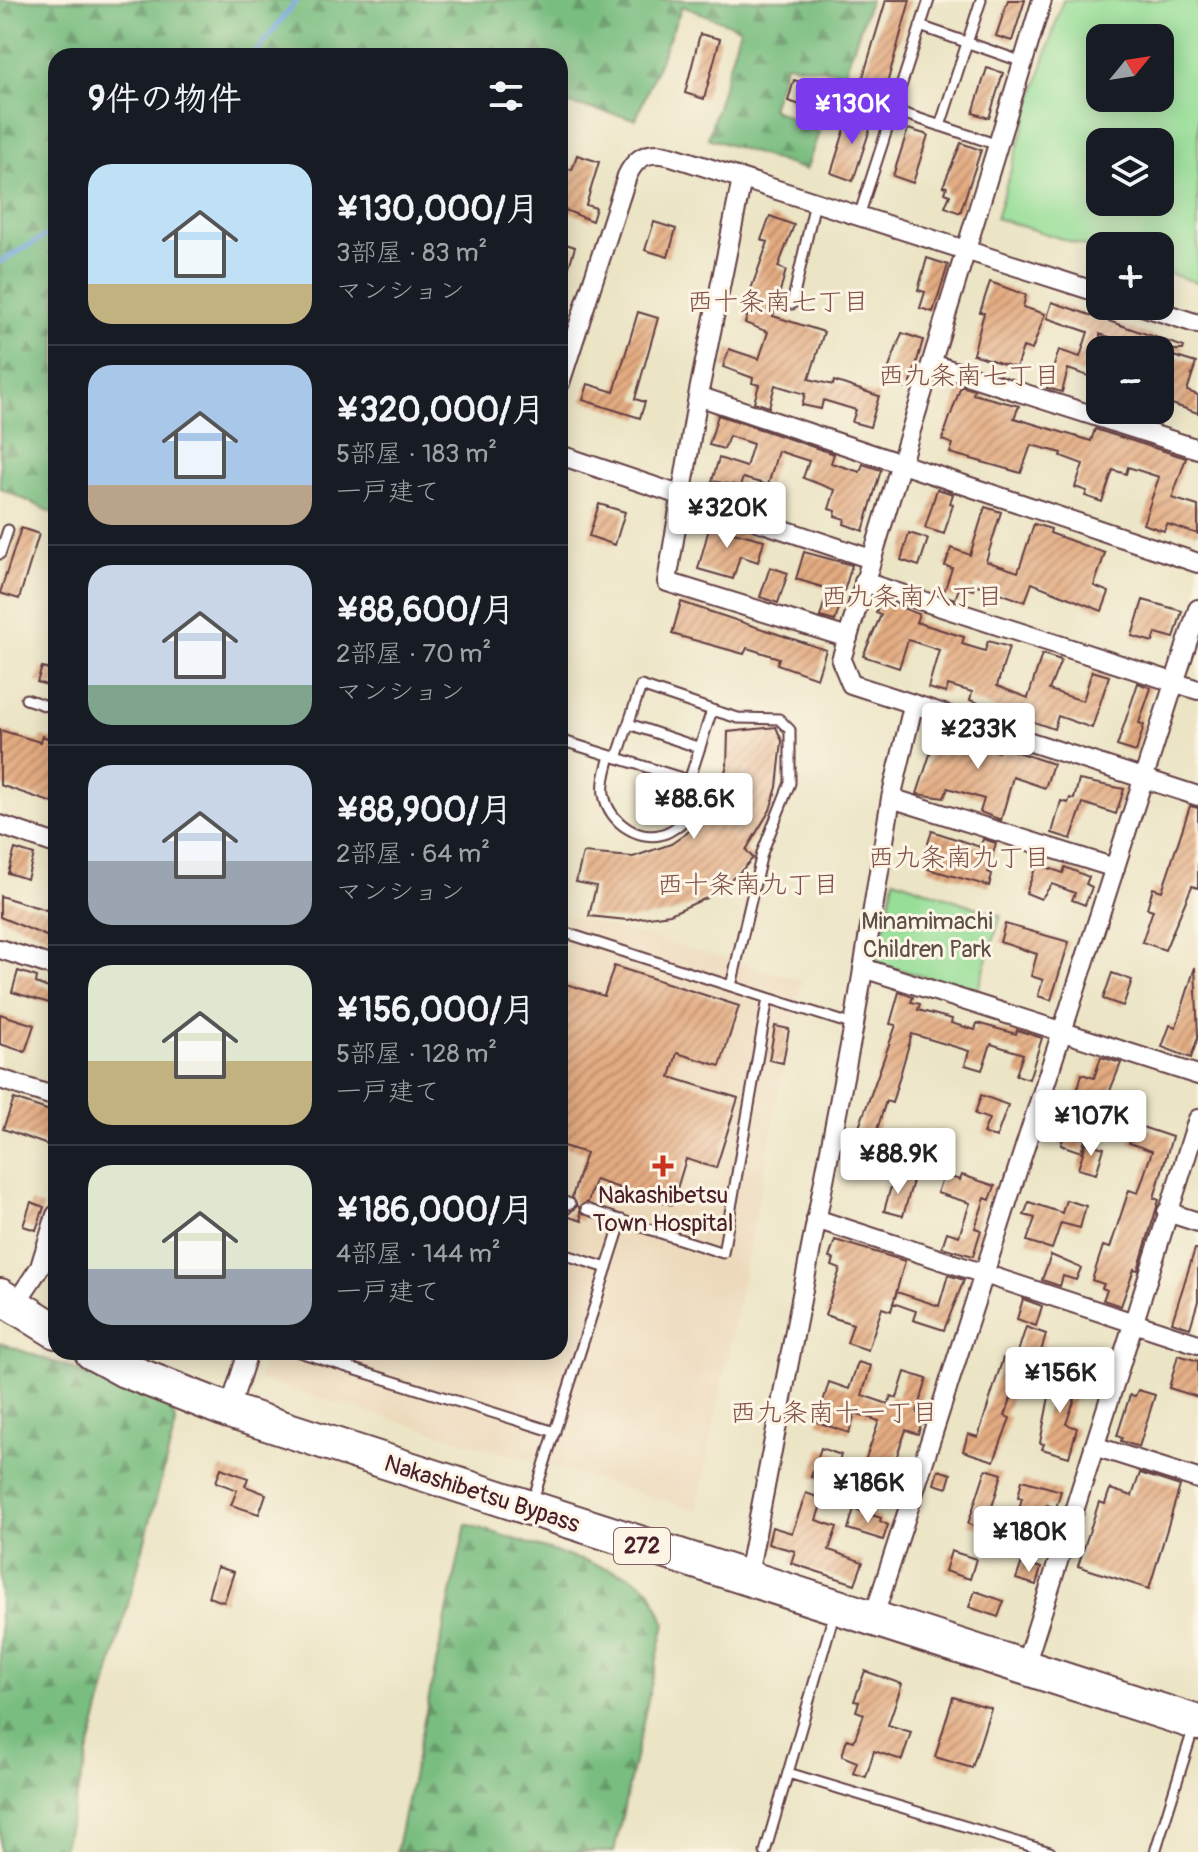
<!DOCTYPE html>
<html lang="ja">
<head>
<meta charset="utf-8">
<style>
  :root { --surface:#171b24; --page:#20242c; --text:#f1f3f6; --muted:#9ea1a6; --line:#363941; --accent:#7c3aed }
  body { margin:0; font-family:Pangolin,"Klee One",sans-serif; background:var(--page); color:var(--text); height:100vh; display:flex; flex-direction:column; font-size:30px; white-space:nowrap }
  * { box-sizing:border-box; margin:0 }
  p { font-size:26px; color:var(--muted) }
  .icon { flex:none; width:44px; height:44px; fill:none; stroke:currentColor; stroke-width:2; stroke-linecap:round; stroke-linejoin:round }
  .map { position:relative; flex:1; overflow:hidden }
  .side { position:absolute; left:48px; top:48px; width:520px; height:1312px; display:flex; flex-direction:column; background:var(--surface); border-radius:24px; box-shadow:0 4px 20px #0003 }
  .side>* { flex:none }
  .needle { width:52px; rotate:60deg }
  .tools { position:absolute; left:1086px; top:24px; display:grid; gap:16px }
  .tools a { display:grid; place-items:center; width:88px; height:88px; border-radius:16px; background:var(--surface); box-shadow:0 4px 20px #0003; font-size:40px }
  .price { position:absolute; translate:-50% -68px; padding:0 18px; border-radius:8px; background:#fff; color:#222; font-size:26px; line-height:52px; filter:drop-shadow(0 2px 4px #0008) }
  .price::after { content:''; position:absolute; left:50%; top:48px; width:24px; height:18px; margin-left:-12px; background:inherit; clip-path:polygon(0 0,100% 0,50% 100%) }
  .price.active { background:var(--accent); color:#fff }
  ul { padding:0; list-style:none }
  li { display:flex; align-items:center; gap:24px; height:200px; padding:0 40px }
  li+li { border-top:2px solid var(--line) }
  li span { display:grid; place-items:center; flex:none; width:224px; height:160px; border-radius:24px; color:#555 }
  li>.icon { margin-inline-start:auto }
  span .icon { width:96px; height:96px; fill:#fffc; stroke-width:1 }
  li b { font-size:34px }
  h2 { display:flex; justify-content:space-between; align-items:center; height:96px; padding:0 40px; font-size:34px }
  .map>svg:first-child { display:block }
  .built { fill:#ecd8ba }
  .green { fill:#97de98; stroke:#707e62; stroke-width:2; fill-rule:evenodd }
  .forest { fill:url(#forest-firs); stroke:#626e56; stroke-width:2 }
  .lines { fill:none; stroke-linecap:round; stroke-linejoin:round }
  .stream { stroke:#75a5df; stroke-width:5 }
  .building { fill:url(#building-hatch) }
  .lane-casing { stroke:#623d42; stroke-width:13 }
  .street-casing { stroke:#623d42; stroke-width:22 }
  .highway-casing { stroke:#623d42; stroke-width:38 }
  .lane { stroke:#fff; stroke-width:9 }
  .street { stroke:#fff; stroke-width:18 }
  .highway { stroke:#fff; stroke-width:34 }
  .poi-dot { fill:#c8321e; stroke:#fcf5e5; stroke-width:3 }
  .labels { text-anchor:middle; dominant-baseline:central; stroke-width:6; stroke-linejoin:round; paint-order:stroke }
  .shield { fill:#fcf5e5; stroke:#7f5f63; stroke-width:2 }
  .shield-label { font-size:22px; font-weight:bold; fill:#4a1f2b }
  .park-label { font-size:24px; fill:#5d4f46; stroke:#fcf5e5 }
  .poi-label { font-size:24px; fill:#4a1f2b; stroke:#fcf5e5 }
  .street-label { font-size:24px; fill:#4a1f2b; stroke:#fcf5e5 }
  .neighbourhood-label { font-size:26px; fill:#805049; stroke:#fcf5e5 }
</style>
</head>
<body>
<div class="map">
<svg width="1198" height="1852" viewBox="0 0 1198 1852">
  <defs>
    <pattern id="forest-firs" width="22" height="20" patternUnits="userSpaceOnUse" patternTransform="scale(2)"><rect width="22" height="20" fill="#79bd80"/><path d="M5 1l3.5 6h-7zM16 11l3.5 6h-7z" fill="#659969"/></pattern>
    <pattern id="building-hatch" width="6" height="6" patternUnits="userSpaceOnUse" patternTransform="scale(2)"><rect width="6" height="6" fill="#e3ab81"/><path d="M-1 1l2-2M0 6l6-6M5 7l2-2" fill="none" stroke="#ba8b6a"/></pattern>
  </defs>
  <rect width="100%" height="100%" fill="#fcf5e5"/>
  <filter id="ink" filterUnits="userSpaceOnUse"><feTurbulence type="fractalNoise" baseFrequency=".0125" numOctaves="2"/><feDisplacementMap in="SourceGraphic" scale="16" xChannelSelector="R" yChannelSelector="G"/><feConvolveMatrix kernelMatrix="1 2 1 2 8 2 1 2 1" color-interpolation-filters="sRGB"/></filter>
  <filter id="wash" filterUnits="userSpaceOnUse"><feTurbulence type="fractalNoise" baseFrequency=".006" numOctaves="4" result="noise"/><feDisplacementMap in="SourceGraphic" scale="32" xChannelSelector="R" yChannelSelector="G"/><feGaussianBlur stdDeviation="1.8" result="paint"/><feColorMatrix in="noise" values="0 0 0 0 0 0 0 0 0 0 0 0 0 0 0 0 0 1.4 0 .05"/><feComposite in="paint" operator="in"/></filter>
  <g filter="url(#wash)">
    <rect width="100%" height="100%" fill="#ebe4c5"/>
    <path class="built" d="M560,913L802,980L697,1510L259,1380L268,1352H560Z"/>
    <path class="green" d="M1063,0H1198V283L1160,270V246H1100V251L996,218ZM1100,38H1160V98H1100ZM1100,142H1160V202H1100Z
      M894,879L1001,916L977,992L877,963Z"/>
    <path class="forest" d="M0,0H870L845,72L786,64L771,108L819,132L806,170L708,138L740,28L682,6L636,119L560,102V56H56V514L0,488Z
      M0,1343L169,1403L176,1424L62,1852H0Z
      M466,1524L629,1575L650,1589L665,1623L614,1852H396Z"/>
    <g class="lines">
      <path class="stream" d="M253,56L297,0
        M0,262L56,230"/>
    </g>
    <g id="blocks">
      <path class="building" d="M886,0H910L885,91L864,84L866,78L863,77Z
        M1008,0H1025L1012,41L996,36Z
        M700,34L720,39L704,99L685,93Z
        M987,68L1003,73L989,118L973,113Z
        M794,80L823,90L817,110L788,101Z
        M854,111L874,117L853,181L831,173L848,119L851,120Z
        M908,129L928,135L913,183L893,176Z
        M961,143L981,150L960,213L945,207L950,195L945,193L947,187L943,186Z
        M577,155L599,162L586,205L596,208L592,221L560,208L566,186L560,184V166L572,170Z
        M770,216L794,225L778,267L786,270L773,316L824,332L809,379L833,385L834,381L879,396L870,427L852,422L856,410L823,400L821,409L802,405L805,394L775,385L769,407L754,402L759,385L752,383L753,378L723,367L729,349L759,359L768,332L745,323L750,308L745,306L768,242L761,240Z
        M654,222L676,229L668,257L645,250Z
        M560,242L575,247L563,286L560,285Z
        M927,258L948,265L933,312L920,308L925,292L918,290Z
        M990,282L1026,295L1023,307L1045,314L1032,350L1023,347L1016,368L973,354L984,313L980,312Z
        M1052,302L1093,316L1100,305V318L1184,347L1183,350H1139L1140,346L1100,334V380L1068,369L1062,392L1047,388L1059,350L1080,357L1088,332L1047,318Z
        M638,312L658,318L635,399L645,402L640,418L583,400L588,384L614,392Z
        M902,333L923,340L909,390L884,381Z
        M1160,352L1196,363L1187,391L1198,395V413L1160,400Z
        M961,386L974,390L973,394L1019,406L1014,418L1091,441L1095,429L1186,458L1172,498L1198,506V534L1167,524L1164,531L1143,524L1159,477L1128,467L1126,474L1113,470L1102,502L1085,496L1087,491L1075,487L1083,464L1061,456L1062,453L1031,445L1021,473L950,453L953,444L942,440Z
        M718,415L834,454L831,463L860,472L863,464L881,470L863,531L844,524L845,519L835,516L836,511L829,509L835,490L803,478L809,461L778,451L768,485L743,478L740,486L712,481L719,458L746,467L753,444L729,436L724,449L709,445Z
        M937,489L953,494L950,503L953,504L944,534L925,528Z
        M599,504L625,512L615,545L589,536Z
        M985,507L1001,512L986,561L1018,572L1034,524L1051,529L1050,533L1105,553L1094,586L1109,592L1102,611L1032,583L1025,602L975,584L973,590L960,586L955,599L943,595L952,568L945,566L951,548L970,555Z
        M711,521L730,527L729,531L764,540L758,562L740,556L733,579L698,569Z
        M21,528L39,534L19,599L0,593Z
        M909,533L928,539L919,566L901,560Z
        M804,552L852,565L835,621L820,617L828,589L796,579Z
        M770,567L788,573L778,603L760,597Z
        M880,600L919,614L916,622L964,637L962,644L985,651L988,641L1009,647L997,686L1028,698L1042,654L1061,660L1049,690L1083,701L1092,671L1109,676L1092,728L1058,716L1054,729L970,700L972,692L948,685L946,693L928,688L939,650L908,640L899,668L863,656L881,615L876,613Z
        M1143,600L1182,611L1174,638L1156,633L1153,642L1132,636Z
        M681,602L826,650L817,678L777,664L779,658L747,648L744,654L672,634Z
        M42,667L56,672V688L37,682Z
        M1138,683L1151,688L1139,723L1144,725L1136,752L1117,746Z
        M935,724L952,729L950,736L998,752L999,746L1053,764L1045,788L1013,777L1001,820L980,812L984,799L948,788L944,798L917,794L935,739L930,738Z
        M776,727L782,741L777,787L770,810L746,850L753,858L742,870L709,897L670,914L627,920L589,916L596,886L576,882L583,853L633,857L671,844L687,833L713,803L727,766L728,732Z
        M0,730L40,742L42,736L56,741V792L53,803L0,785Z
        M1079,780L1124,789L1116,814L1083,803L1071,839L1052,833L1061,801L1068,803L1070,798L1074,799Z
        M1190,806L1198,808V888L1192,886L1165,950L1142,942L1153,910L1147,908L1153,888L1162,891Z
        M932,831L980,847L983,839L996,843L988,872L992,874L989,886L928,869L936,846L928,843Z
        M15,849L34,855L27,879L8,873Z
        M1037,864L1063,873L1065,867L1089,877L1086,884L1092,887L1085,905L1072,900L1075,893L1052,884L1041,899L1026,893Z
        M0,896L56,913L51,938L0,917Z
        M1005,924L1069,942L1051,1000L1038,996L1043,980L1031,976L1037,954L1000,942Z
        M614,966L739,1006L720,1066L677,1053L670,1077L738,1098L716,1168L686,1159L672,1205L595,1180L588,1202L579,1207L582,1221L566,1216L577,1206L572,1197L586,1153L560,1145V982L604,996Z
        M1195,967L1198,1037L1191,1058L1162,1047L1170,1025L1176,1027Z
        M18,971L37,977L36,983L56,991V1005L12,992Z
        M1112,973L1132,980L1123,1006L1103,999Z
        M899,992L913,997L911,1002L920,1004L918,1010L952,1019L951,1023L975,1030L977,1023L1016,1034L1017,1030L1042,1038L1029,1079L1016,1075L1023,1054L991,1044L982,1070L965,1065L969,1051L912,1034L892,1103L886,1101L875,1136L858,1130L896,1025L890,1024Z
        M0,1014L34,1025L25,1052L0,1044Z
        M775,1026L789,1029L783,1063L769,1060Z
        M1101,1057L1121,1063L1104,1106L1097,1103L1081,1152L1061,1145L1082,1074L1094,1078Z
        M981,1095L1008,1105L996,1138L983,1133L989,1119L975,1114Z
        M14,1099L56,1113V1148L3,1129Z
        M1136,1125L1172,1137L1154,1198L1159,1200L1138,1270L1134,1269L1121,1306L1103,1300L1107,1290L1102,1288L1104,1284L1092,1280L1103,1246L1110,1248L1129,1190L1138,1193L1152,1151L1129,1143Z
        M1086,1143L1104,1148L1096,1174L1078,1169Z
        M943,1175L960,1180L962,1175L995,1186L990,1200L985,1198L975,1228L981,1230L973,1256L942,1247L947,1232L959,1236L970,1203L937,1193Z
        M894,1176L913,1181L903,1216L884,1211Z
        M1066,1200L1086,1206L1080,1228L1061,1223L1052,1249L1027,1241L1035,1218L1024,1215L1029,1202L1062,1213Z
        M31,1202L44,1207L36,1230L23,1226Z
        M835,1240L905,1261L891,1311L882,1308L868,1350L847,1343L853,1324L825,1315L840,1269L832,1266L834,1259L829,1258Z
        M1195,1249H1198V1301L1190,1328L1172,1322Z
        M1051,1255L1081,1268L1076,1280L1063,1276L1060,1286L1042,1280Z
        M948,1275L964,1280L944,1330L913,1320L916,1311L893,1303L897,1292L939,1306Z
        M1023,1299L1042,1306L1036,1326L1017,1319Z
        M1026,1327L1046,1334L1039,1358L1018,1352Z
        M1178,1355L1198,1361V1397L1169,1388Z
        M1003,1358L1023,1364L1005,1416L1010,1418L994,1461L963,1451L968,1434L978,1437Z
        M858,1362L871,1366L862,1395L888,1404L891,1396L897,1398L905,1372L927,1379L917,1413L924,1415L918,1434L906,1430L888,1481L902,1485L899,1498L811,1477L821,1448L841,1455L838,1465L861,1472L879,1421L855,1413L849,1433L817,1422L829,1382L849,1389Z
        M1054,1371L1082,1379L1066,1424L1077,1428L1069,1457L1042,1449L1044,1444L1040,1443Z
        M1138,1390L1155,1395L1139,1447L1121,1441L1122,1438L1117,1436L1130,1395L1135,1396Z
        M221,1468L248,1478L245,1486L266,1494L259,1514L231,1505L237,1490L216,1482Z
        M986,1469L1002,1474L985,1530L968,1524Z
        M938,1470L951,1474L947,1488L934,1484Z
        M1140,1473L1180,1486L1149,1589L1078,1566L1099,1502L1105,1504L1110,1489L1132,1496Z
        M1022,1480L1061,1491L1056,1508L1047,1505L1036,1546L1011,1539L1022,1498L1018,1497Z
        M806,1493L823,1499L816,1520L837,1527L829,1550L863,1562L855,1584L791,1563L795,1551L768,1544L772,1527L792,1533Z
        M854,1509L881,1518L880,1521L888,1525L883,1540L848,1529Z
        M951,1551L976,1559L970,1579L945,1571Z
        M1022,1562L1041,1568L1036,1585L1016,1579Z
        M217,1567L234,1572L224,1602L208,1597Z
        M975,1591L1004,1601L998,1617L969,1607Z
        M865,1671L902,1684L888,1725L911,1732L902,1760L874,1751L866,1777L853,1773L857,1762L842,1756L847,1739L854,1741L864,1714L856,1711L859,1702L854,1701Z
        M953,1697L991,1708L972,1768L935,1757Z"/>
    </g>
  </g>
  <g filter="url(#ink)">
    <use href="#blocks" fill-opacity="0" stroke="#623d42" stroke-width="2"/>
    <g class="lines">
      <g class="lane-casing">
        <path id="lane" d="M920,26L1023,62
          M893,110L998,145
          M940,126L981,0
          M859,216L929,0
          M792,304L815,202
          M0,554L8,530
          M26,699L56,709
          M712,710L738,718L779,719L790,730V783L762,853L731,986
          M629,724L700,748
          M560,740L704,785C696,802 688,822 670,831C643,846 608,823 604,794C602,782 607,768 610,756
          M617,758L641,686L712,710L689,781
          M560,931L768,998
          M560,1200L570,1204
          M586,1209L723,1253L768,998L854,1025
          M560,1253L607,1268
          M299,1352L555,1432
          M532,1503L622,1220
          M788,1773L1050,1852
          M765,1852L834,1614
          M1155,1852L1193,1730"/>
      </g>
      <g class="street-casing">
        <path id="street" d="M1042,0L841,660L851,684L1198,796
          M742,179L698,396L667,582L848,638
          M1142,306L1198,324
          M932,364L1198,449
          M560,383L627,176C636,156 649,150 671,156L1100,293
          M698,396L1198,563
          M560,455L871,559
          M864,582L1198,690
          M891,798L1115,868
          M0,825L56,844
          M0,949L56,967
          M863,968L1198,1075
          M0,1079L56,1097
          M1167,1212L1198,1222
          M816,1219L1198,1344
          M14,1306L40,1267L56,1215
          M229,1411L248,1352
          M1094,1446L1198,1479
          M747,1580L854,1025L891,798L913,706
          M873,1619L1198,609
          M1024,1669L1198,1119"/>
      </g>
      <g class="highway-casing">
        <path id="highway" d="M0,1296L56,1331
          M92,1352L125,1370L229,1411L1198,1723"/>
      </g>
      <use href="#lane" class="lane"/>
      <use href="#street" class="street"/>
      <use href="#highway" class="highway"/>
    </g>
  </g>
  <path class="poi-dot" d="M659 1154h8v8h8v8h-8v8h-8v-8h-8v-8h8z"/>
  <g class="labels">
    <rect class="shield" x="614" y="1528" width="56" height="36" rx="6"/>
    <g class="shield-label">
      <text x="642" y="1546">272</text>
    </g>
    <g class="park-label">
      <text x="927" y="921">Minamimachi<tspan x="927" dy="28">Children Park</tspan></text>
    </g>
    <g class="poi-label">
      <text x="663" y="1195">Nakashibetsu<tspan x="663" dy="28">Town Hospital</tspan></text>
    </g>
    <g class="street-label">
      <text transform="translate(482 1494) rotate(18)">Nakashibetsu Bypass</text>
    </g>
    <g class="neighbourhood-label">
      <text x="778" y="302">西十条南七丁目</text>
      <text x="969" y="376">西九条南七丁目</text>
      <text x="912" y="597">西九条南八丁目</text>
      <text x="959" y="858">西九条南九丁目</text>
      <text x="748" y="885">西十条南九丁目</text>
      <text x="834" y="1413">西九条南十一丁目</text>
    </g>
  </g>
</svg>
<div class="tools">
<a><svg class="needle" viewBox="-14 -14 28 28"><path d="M0-13l5 13h-10z" fill="#e53935"/><path d="M0 13l5-13h-10z" fill="#9ea1a6"/></svg></a>
<a><svg class="icon" aria-label="layers" viewBox="0 0 24 24"><path d="M12 4l9 5-9 5-9-5zM3 14l9 5 9-5"/></svg></a>
<a>+</a>
<a>−</a>
</div>
<b class="price active" style="left:852px;top:146px">¥130K</b>
<b class="price" style="left:727px;top:550px">¥320K</b>
<b class="price" style="left:978px;top:771px">¥233K</b>
<b class="price" style="left:694px;top:841px">¥88.6K</b>
<b class="price" style="left:1091px;top:1158px">¥107K</b>
<b class="price" style="left:898px;top:1196px">¥88.9K</b>
<b class="price" style="left:1060px;top:1415px">¥156K</b>
<b class="price" style="left:868px;top:1525px">¥186K</b>
<b class="price" style="left:1029px;top:1574px">¥180K</b>
<section class="side">
<h2>9件の物件<svg class="icon" aria-label="filters" viewBox="0 0 24 24"><path d="M4 7h16M4 17h16"/><circle cx="9" cy="7" r="2"/><circle cx="15" cy="17" r="2"/></svg></h2>
<ul>
<li><span style="background:linear-gradient(#bfe0f5 75%,#c2b280 0)"><svg class="icon" aria-label="home" viewBox="0 0 24 24"><path d="M3 11l9-7 9 7M6 9v11h12V9"/></svg></span><div><b>¥130,000/月</b><p>3部屋 · 83 m²</p><p>マンション</p></div></li>
<li><span style="background:linear-gradient(#a9c7e8 75%,#b9a48a 0)"><svg class="icon" aria-label="home" viewBox="0 0 24 24"><path d="M3 11l9-7 9 7M6 9v11h12V9"/></svg></span><div><b>¥320,000/月</b><p>5部屋 · 183 m²</p><p>一戸建て</p></div></li>
<li><span style="background:linear-gradient(#c9d6e8 75%,#7fa58c 0)"><svg class="icon" aria-label="home" viewBox="0 0 24 24"><path d="M3 11l9-7 9 7M6 9v11h12V9"/></svg></span><div><b>¥88,600/月</b><p>2部屋 · 70 m²</p><p>マンション</p></div></li>
<li><span style="background:linear-gradient(#c9d6e8 60%,#9aa5b1 0)"><svg class="icon" aria-label="home" viewBox="0 0 24 24"><path d="M3 11l9-7 9 7M6 9v11h12V9"/></svg></span><div><b>¥88,900/月</b><p>2部屋 · 64 m²</p><p>マンション</p></div></li>
<li><span style="background:linear-gradient(#dfe7d0 60%,#c2b280 0)"><svg class="icon" aria-label="home" viewBox="0 0 24 24"><path d="M3 11l9-7 9 7M6 9v11h12V9"/></svg></span><div><b>¥156,000/月</b><p>5部屋 · 128 m²</p><p>一戸建て</p></div></li>
<li><span style="background:linear-gradient(#dfe7d0 65%,#9aa5b1 0)"><svg class="icon" aria-label="home" viewBox="0 0 24 24"><path d="M3 11l9-7 9 7M6 9v11h12V9"/></svg></span><div><b>¥186,000/月</b><p>4部屋 · 144 m²</p><p>一戸建て</p></div></li>
</ul>
</section>
</div>
</body>
</html>
